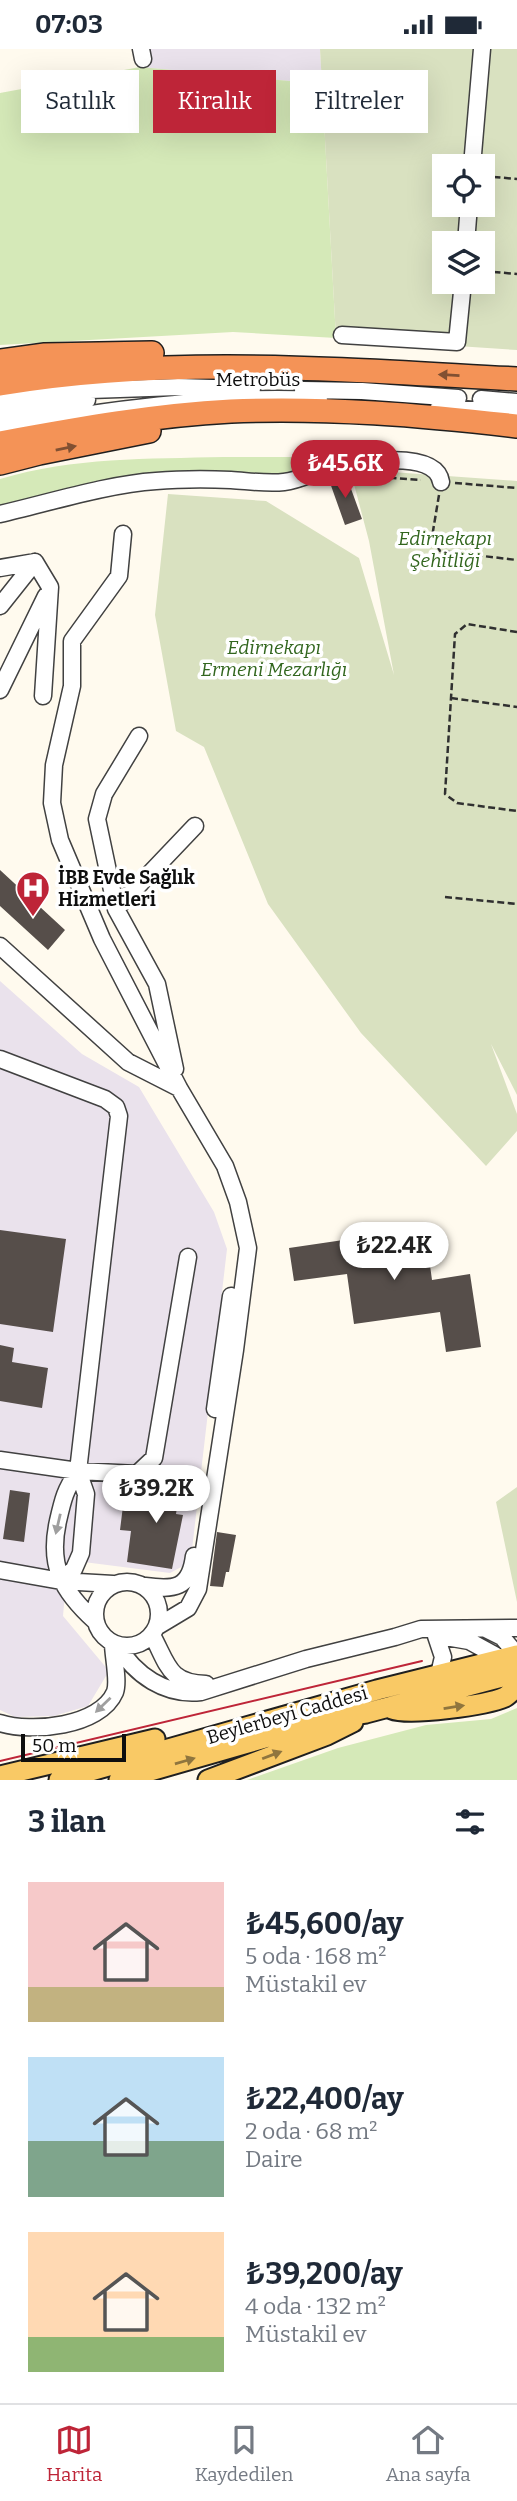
<!DOCTYPE html>
<html lang="tr">
<head>
<meta charset="utf-8">
<style>
  :root { --surface:#fff; --page:#f2f2f3; --text:#1f2937; --muted:#747a83; --line:#e0e1e3; --accent:#be2538 }
  body { margin:0; font-family:Bitter,serif; background:var(--page); color:var(--text); height:100vh; display:flex; flex-direction:column; font-size:26px; white-space:nowrap }
  * { box-sizing:border-box; margin:0 }
  p { font-size:23px; color:var(--muted) }
  .icon { flex:none; width:38px; height:38px; fill:none; stroke:currentColor; stroke-width:2; stroke-linecap:round; stroke-linejoin:round }
  .map { position:relative; height:1731px; overflow:hidden }
  .details { display:flex; flex-direction:column; background:var(--surface); flex:1 }
  .details>* { flex:none }
  .banner { position:absolute; left:21px; top:21px; width:476px; height:63px; display:flex; gap:14px }
  .controls { position:absolute; left:432px; top:105px; display:grid; gap:14px }
  .controls a { display:grid; place-items:center; width:63px; height:63px; border-radius:0px; background:var(--surface); box-shadow:0 7px 28px #0002; font-size:35px }
  .scale { position:absolute; left:21px; bottom:18px; width:105px; box-sizing:border-box; padding-left:7px; border:4px solid #0e0e0e; border-top:0; font-size:19px; line-height:24px; white-space:nowrap; color:#0e0e0e; -webkit-text-stroke:5px #fff; paint-order:stroke }
  .price { position:absolute; translate:-50% -60px; padding:0 16px; border-radius:24px; background:#fff; color:#222; font-size:23px; line-height:46px; filter:drop-shadow(0 2px 4px #0008) }
  .price::after { content:''; position:absolute; left:50%; top:42px; width:21px; height:16px; margin-left:-10px; background:inherit; clip-path:polygon(0 0,100% 0,50% 100%) }
  .price.on { background:var(--accent); color:#fff }
  ul { padding:0; list-style:none }
  li { display:flex; align-items:center; gap:21px; height:175px; padding:0 28px }
  li span { display:grid; place-items:center; flex:none; width:196px; height:140px; border-radius:0px; color:#555 }
  li>.icon { margin-inline-start:auto }
  span .icon { width:84px; height:84px; fill:#fffc; stroke-width:1 }
  li b { font-size:30px }
  h2 { display:flex; justify-content:space-between; align-items:center; height:84px; padding:0 28px; font-size:30px }
  .tag { padding:0 24px; border-radius:0px; background:var(--surface); box-shadow:0 7px 28px #0002; font-size:24px; line-height:63px }
  .tag.on { background:var(--accent); color:#fff }
  .status { display:flex; justify-content:space-between; align-items:center; height:49px; padding:0 35px; background:var(--surface); direction:ltr }
  .status svg { height:19px; fill:currentColor }
  .tabs { display:flex; justify-content:space-around; align-items:center; height:98px; border-top:2px solid var(--line); background:var(--surface); font-size:19px; color:var(--muted) }
  .tabs a { display:grid; justify-items:center; gap:4px }
  .tabs .on { color:var(--accent) }
  .map>svg:first-child { display:block }
  .industrial { fill:#eae2ec }
  .green { fill:#d5e9b8 }
  .cemetery { fill:#d9e1c0; fill-rule:evenodd }
  .building { fill:#564e4a }
  .lines { fill:none; stroke-linecap:round; stroke-linejoin:round }
  .minor-casing { stroke:#414141; stroke-width:19 }
  .major-casing { stroke:#1f1f1f; stroke-width:23 }
  .highway-casing { stroke:#1f1f1f; stroke-width:26 }
  .path { stroke:#303030; stroke-width:2.5; stroke-dasharray:7 3.5; stroke-linecap:butt }
  .minor { stroke:#fff; stroke-width:16 }
  .major { stroke:#f9c965; stroke-width:19 }
  .highway { stroke:#f49357; stroke-width:23 }
  .tram { stroke:#be2538; stroke-width:2 }
  .oneway { fill:#815032 }
  .oneway2 { fill:#9f9f9f }
  .oneway3 { fill:#8f753e }
  .labels { text-anchor:middle; dominant-baseline:central; stroke-width:7; stroke-linejoin:round; paint-order:stroke }
  .street-label { font-size:19px; fill:#0e0e0e; stroke:#fff }
  .park-label { font-size:19px; font-style:italic; fill:#32661e; stroke:#fff }
  .poi-label { font-size:19px; font-weight:bold; fill:#0e0e0e; stroke:#fff; text-anchor:start }
</style>
</head>
<body>
<div class="status"><b>07:03</b><svg viewBox="0 0 49 12"><path d="M0 12V9h3v3zM5 12V6h3v6zM10 12V3h3v9zM15 12V0h3v12zM26 1h20v11H26zM47 4h2v5h-2z"/></svg></div>
<div class="map">
<svg width="517" height="1731" viewBox="0 0 517 1731">
  <rect width="100%" height="100%" fill="#fffaee"/>
  <path class="industrial" d="M136,0H320L322,35L140,18Z
    M0,932L82,1005L139,1038L214,1163L227,1200L191,1509L185,1516L170,1524L68,1511L63,1567L109,1622L88,1657L54,1667L15,1668L0,1661Z"/>
  <path class="green" d="M140,18L322,35L336,289L233,283L0,296V44Z
    M224,408H348L286,425L186,424L0,458V430C74,408 147,410 224,408Z
    M517,1659V1731H247L338,1699L426,1676L491,1670Z"/>
  <path class="cemetery" d="M320,0H517V301L336,289ZM444,117H483V156H444ZM444,194H483V233H444Z
    M350,420L517,432V1046L491,995L517,1065V1082L486,1117L361,984L268,855L204,698L176,682L155,566L168,445L266,452L359,509L394,626L369,492Z
    M517,1438V1553L496,1453Z"/>
  <path class="building" d="M346,426L362,470L345,476L329,431Z
    M0,821L65,881L48,901L0,857Z
    M425,1179L432,1231L470,1225L481,1298L446,1303L440,1263L354,1275L347,1225L294,1232L289,1199Z
    M0,1181L66,1190L53,1283L0,1275Z
    M0,1296L14,1299L12,1313L48,1319L42,1359L0,1352Z
    M159,1421L182,1424L176,1465L183,1466L172,1520L127,1513L131,1482L120,1481L123,1457L154,1461Z
    M10,1441L30,1444L24,1493L3,1490Z
    M217,1483L236,1486L229,1523H226L223,1538L210,1537Z"/>
  <g class="lines">
    <g class="minor-casing">
      <path id="minor" d="M141,0L143,10
        M472,117L482,0
        M466,194L469,156
        M342,286L457,293L463,233
        M303,341L362,342L458,349
        M481,350L517,353
        M0,353L90,341L178,338L252,340
        M439,358L517,365
        M0,365L87,351
        M0,380C105,361 212,346 319,351
        M0,465C48,454 108,435 156,432C181,430 206,430 231,431C248,432 267,435 284,433C302,431 317,421 334,418C358,413 436,400 441,433
        M123,485L119,527L72,592V637L54,716L52,754L60,791L102,890L179,1039L225,1117L238,1153L248,1199L235,1301L198,1540L188,1559L158,1577
        M35,513L50,538L43,647
        M0,519L35,513
        M0,557L35,513
        M0,641L46,547
        M139,687L104,745L97,770L116,860L157,935L175,1020
        M116,860L195,777
        M0,897L128,1013L179,1039
        M0,1010L105,1050L116,1058L119,1067L78,1422L86,1445L81,1504L74,1520L61,1532
        M215,1360L231,1247
        M0,1411L78,1422L137,1425L154,1409L188,1208
        M78,1422C65,1441 63,1450 58,1472C48,1517 62,1542 95,1572
        M0,1521L61,1532L113,1535
        M95 1565a32 32 0 1 1 64 0a32 32 0 1 1-64 0Z
        M145,1537C174,1541 190,1540 194,1507
        M486,1580L502,1588L517,1606
        M152,1586C168,1615 168,1634 206,1635
        M436,1587L443,1608L439,1625
        M440,1587L469,1592L502,1610
        M117,1596C135,1626 165,1647 201,1643L306,1610L395,1588L421,1580L517,1579
        M0,1674C31,1684 100,1678 115,1643C119,1632 113,1607 113,1594"/>
    </g>
    <g class="major-casing">
      <path id="major" d="M392,1660C409,1667 487,1656 505,1648C510,1645 513,1641 517,1637
        M0,1727L155,1690
        M59,1731L377,1641L517,1606
        M119,1731L338,1668L366,1664L517,1624
        M208,1731L327,1686L353,1673"/>
    </g>
    <g class="highway-casing">
      <path id="highway" d="M0,312L45,306L152,304
        M0,335C171,306 345,321 517,330
        M0,394C77,380 153,366 231,362C326,358 422,366 517,377
        M0,414L39,404L149,382"/>
    </g>
    <path class="path" d="M483,127L517,130
      M483,222L517,225
      M379,428L421,431
      M455,434L517,439
      M439,446L432,488L440,502L517,511
      M517,583L467,575L455,585L445,745L457,754L517,762
      M451,649L517,658
      M445,848L517,855"/>
    <use href="#minor" class="minor"/>
    <use href="#major" class="major"/>
    <use href="#highway" class="highway"/>
    <path class="tram" d="M0,1712L422,1612"/>
  </g>
  <defs><path id="oneway-solid" d="M-6-.8H1V-3.2L6.5 0L1 3.2V.8H-6Z" transform="scale(1.75)"/></defs>
  <g class="oneway">
    <use href="#oneway-solid" transform="translate(449 326) rotate(-177)"/>
    <use href="#oneway-solid" transform="translate(66 399) rotate(-11)"/>
  </g>
  <g class="oneway2">
    <use href="#oneway-solid" transform="translate(58 1475) rotate(103)"/>
    <use href="#oneway-solid" transform="translate(103 1656) rotate(136)"/>
  </g>
  <g class="oneway3">
    <use href="#oneway-solid" transform="translate(454 1658) rotate(-9)"/>
    <use href="#oneway-solid" transform="translate(272 1706) rotate(-21)"/>
    <use href="#oneway-solid" transform="translate(185 1712) rotate(-16)"/>
  </g>
  <defs>
    <g id="hospital-pin" transform="scale(1.75)"><path d="M0 17L-7.5 6A9.5 9.5 0 1 1 7.5 6Z" fill="#be2538" stroke="#fff"/><path d="M-5-5h3v3.5h4V-5h3V5h-3V1.5h-4V5h-3Z" fill="#fff"/></g>
  </defs>
  <g fill-rule="evenodd">
    <use href="#hospital-pin" x="33" y="839"/>
  </g>
  <g class="labels">
    <g class="street-label">
      <text x="258" y="330">Metrobüs</text>
      <text transform="translate(287 1666) rotate(-16)">Beylerbeyi Caddesi</text>
    </g>
    <g class="park-label">
      <text x="445" y="489">Edirnekapı<tspan x="445" dy="22">Şehitliği</tspan></text>
      <text x="274" y="598">Edirnekapı<tspan x="274" dy="22">Ermeni Mezarlığı</tspan></text>
    </g>
    <g class="poi-label">
      <text x="58" y="828">İBB Evde Sağlık<tspan x="58" dy="22">Hizmetleri</tspan></text>
    </g>
  </g>
</svg>
<div class="controls">
<a><svg class="icon" aria-label="locate" viewBox="0 0 24 24"><circle cx="12" cy="12" r="6"/><path d="M12 2v4M12 18v4M2 12h4M18 12h4"/></svg></a>
<a><svg class="icon" aria-label="layers" viewBox="0 0 24 24"><path d="M12 4l9 5-9 5-9-5zM3 14l9 5 9-5"/></svg></a>
</div>
<div class="scale">50 m</div>
<b class="price on" style="left:345px;top:451px">₺45.6K</b>
<b class="price" style="left:394px;top:1233px">₺22.4K</b>
<b class="price" style="left:156px;top:1476px">₺39.2K</b>
<div class="banner">
<a class="tag">Satılık</a>
<a class="tag on">Kiralık</a>
<a class="tag">Filtreler</a>
</div>
</div>
<section class="details">
<h2>3 ilan<svg class="icon" aria-label="filters" viewBox="0 0 24 24"><path d="M4 7h16M4 17h16"/><circle cx="9" cy="7" r="2"/><circle cx="15" cy="17" r="2"/></svg></h2>
<ul>
<li><span style="background:linear-gradient(#f6c9c9 75%,#c2b280 0)"><svg class="icon" aria-label="home" viewBox="0 0 24 24"><path d="M3 11l9-7 9 7M6 9v11h12V9"/></svg></span><div><b>₺45,600/ay</b><p>5 oda · 168 m²</p><p>Müstakil ev</p></div></li>
<li><span style="background:linear-gradient(#bfe0f5 60%,#7fa58c 0)"><svg class="icon" aria-label="home" viewBox="0 0 24 24"><path d="M3 11l9-7 9 7M6 9v11h12V9"/></svg></span><div><b>₺22,400/ay</b><p>2 oda · 68 m²</p><p>Daire</p></div></li>
<li><span style="background:linear-gradient(#ffd9b3 75%,#8fb573 0)"><svg class="icon" aria-label="home" viewBox="0 0 24 24"><path d="M3 11l9-7 9 7M6 9v11h12V9"/></svg></span><div><b>₺39,200/ay</b><p>4 oda · 132 m²</p><p>Müstakil ev</p></div></li>
</ul>
</section>
<nav class="tabs">
<a class="on"><svg class="icon" aria-label="map" viewBox="0 0 24 24"><path d="M3 6l6-2 6 2 6-2v14l-6 2-6-2-6 2zM9 4v14M15 6v14"/></svg>Harita</a>
<a><svg class="icon" aria-label="saved" viewBox="0 0 24 24"><path d="M7 4h10v16l-5-4-5 4z"/></svg>Kaydedilen</a>
<a><svg class="icon" aria-label="home" viewBox="0 0 24 24"><path d="M3 11l9-7 9 7M6 9v11h12V9"/></svg>Ana sayfa</a>
</nav>
</body>
</html>
